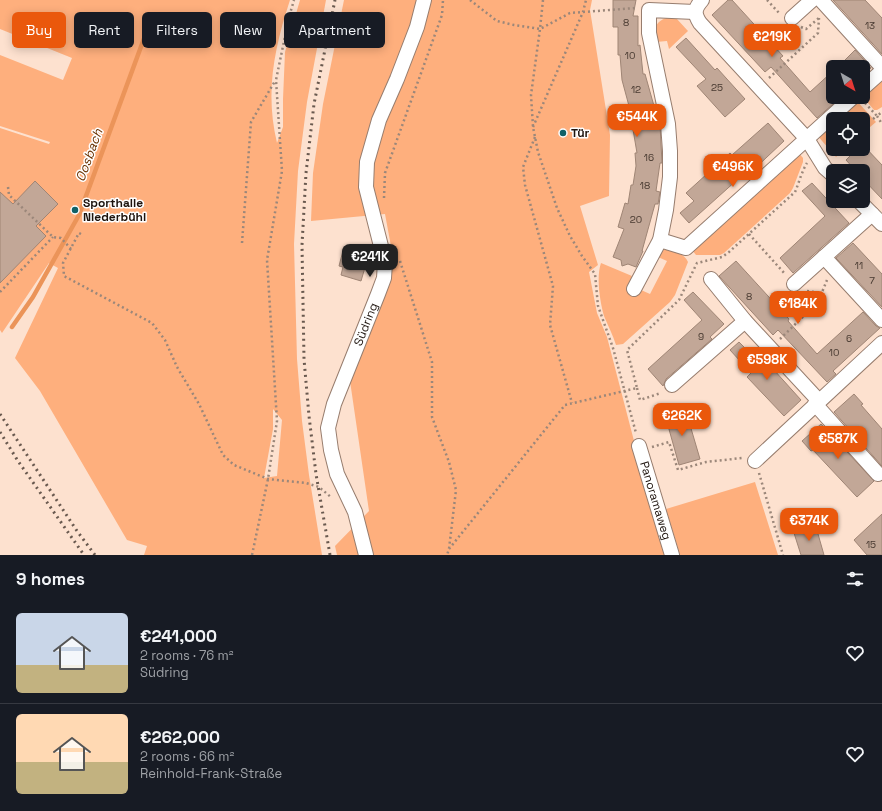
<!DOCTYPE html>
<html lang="en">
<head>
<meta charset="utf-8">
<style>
  :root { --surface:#171b24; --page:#242831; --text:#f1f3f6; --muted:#9ea1a6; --line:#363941; --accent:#ea580c }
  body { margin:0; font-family:"Space Grotesk",sans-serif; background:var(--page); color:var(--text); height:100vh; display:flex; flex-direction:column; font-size:15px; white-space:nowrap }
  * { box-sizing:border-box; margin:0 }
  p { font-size:13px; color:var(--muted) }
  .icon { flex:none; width:22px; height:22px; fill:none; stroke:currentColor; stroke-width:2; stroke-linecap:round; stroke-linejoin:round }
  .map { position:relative; height:555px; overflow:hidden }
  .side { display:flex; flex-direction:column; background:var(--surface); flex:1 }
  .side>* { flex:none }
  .top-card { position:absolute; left:12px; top:12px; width:400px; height:36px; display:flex; gap:8px }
  .needle { width:26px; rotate:141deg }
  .buttons { position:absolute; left:826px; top:60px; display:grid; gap:8px }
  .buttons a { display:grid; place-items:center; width:44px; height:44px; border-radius:6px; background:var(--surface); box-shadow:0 2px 10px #0003; font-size:20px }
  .price { position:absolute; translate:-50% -34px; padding:0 9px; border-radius:8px; background:var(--accent); color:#fff; font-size:13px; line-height:26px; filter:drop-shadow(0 1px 2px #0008) }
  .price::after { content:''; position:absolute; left:50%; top:24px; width:12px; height:9px; margin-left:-6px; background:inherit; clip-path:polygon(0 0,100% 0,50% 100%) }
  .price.current { background:#222; color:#fff }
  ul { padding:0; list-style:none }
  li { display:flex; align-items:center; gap:12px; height:100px; padding:0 16px }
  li+li { border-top:1px solid var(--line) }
  li span { display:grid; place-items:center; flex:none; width:112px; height:80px; border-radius:6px; color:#555 }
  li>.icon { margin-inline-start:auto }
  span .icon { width:48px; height:48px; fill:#fffc; stroke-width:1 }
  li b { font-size:17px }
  h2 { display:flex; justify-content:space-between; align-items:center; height:48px; padding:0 16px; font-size:17px }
  .pill { padding:0 14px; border-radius:6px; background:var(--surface); box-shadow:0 2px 10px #0003; font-size:14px; line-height:36px }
  .pill.current { background:var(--accent); color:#fff }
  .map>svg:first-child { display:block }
  .green { fill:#feaf7d; fill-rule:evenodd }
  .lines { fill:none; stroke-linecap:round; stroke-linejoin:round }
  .stream { stroke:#eb9459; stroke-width:4.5 }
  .building { fill:#c2a797; stroke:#9f8575 }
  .minor-casing { stroke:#977d6e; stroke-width:16 }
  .path { stroke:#9b877a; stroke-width:2.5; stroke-dasharray:2 3; stroke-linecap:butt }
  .minor { stroke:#fff; stroke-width:14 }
  .rail { stroke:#69594f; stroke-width:3; stroke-dasharray:2 4; stroke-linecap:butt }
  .poi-dot { fill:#106167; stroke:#fff; stroke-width:1.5 }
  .labels { text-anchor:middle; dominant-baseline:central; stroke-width:3; stroke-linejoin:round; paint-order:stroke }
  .number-label { font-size:10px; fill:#473930 }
  .poi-label { font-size:12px; font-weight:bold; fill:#1e140e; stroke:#fff; text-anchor:start }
  .street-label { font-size:12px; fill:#1e140e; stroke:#fff }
  .water-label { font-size:13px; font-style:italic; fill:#683101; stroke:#fff }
</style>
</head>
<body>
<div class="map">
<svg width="882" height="555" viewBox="0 0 882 555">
  <rect width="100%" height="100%" fill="#fde1cf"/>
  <path class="green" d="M0,0H290C274,49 265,93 277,143L283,127V99L285,52L300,0H326L307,102L298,171L294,244L297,359L302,421L309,475L322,555H144L147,546L127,540L40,391L15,358L58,268L49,263L2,333L0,330V128L49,144L50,142L0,126V55L63,80L72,58L0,29ZM273,409L282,420L277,476L264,478L273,429Z
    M344,0H592L590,10L610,135L609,196L580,206L598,265L589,272L597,313L607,337L653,514L666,555H337L335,546L369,511L350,381L390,279L393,257L385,214L311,221L313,173L323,104Z
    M666,18H676L688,31L669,49L667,41L656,42C655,30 653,23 666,18Z
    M882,74V107L877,110H874L863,97V92Z
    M855,99L876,122L863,133V119H833V149H845L836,157L816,134Z
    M798,152L803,158V162L793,188L790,193L724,253L720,255H696L692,250Z
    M667,249C675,252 684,253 688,262L675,295L670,302L623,344L616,345C613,335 608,326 604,316C600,302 596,277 601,263L632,276L627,289L638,294L641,290L650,294L667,261L658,257L661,251Z
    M755,482L778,555H680L666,509Z"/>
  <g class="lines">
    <path class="stream" d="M12,327L33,297L79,215L149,25"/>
  </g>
  <path class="building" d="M613,0H636L633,16H638V46L640,45L643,74H645L654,106H655L660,125L662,163H660L656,191L660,192L658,204H655L642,251H643L636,267L628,264L622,266L621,260L613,257L624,229L618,227L625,203L628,204L631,185H633L636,166L635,153H637L629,106L622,80L620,55H618V27H613Z
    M728,0H732L783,56L780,58L810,92L833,71V104L817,118L771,67L765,72L712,15Z
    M833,0H865L882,18V54Z
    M686,38L715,70L717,68L745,99L725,117L697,86L706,79L676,47Z
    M855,50L871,68L863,75V67H838Z
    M768,123L784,141L749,174L747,171L689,223L680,213L694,201L686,193L730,153L732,155Z
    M863,145L882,165V199L863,179V171H856L846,160L857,149H863Z
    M35,181L58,204L36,226L46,236L0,283V192L13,204Z
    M812,183L849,223L793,273L780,258L825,216L802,191Z
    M853,243L882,274V307L836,258Z
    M344,247L369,254L361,281L341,275L343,267L339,266Z
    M736,261L789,319L788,321L817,354L863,312L876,326L880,328L833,371L836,374L827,382L778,330L773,335L719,276Z
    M693,292L724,324L710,337L712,339L666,379L663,386L648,369L702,320L684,300Z
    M739,342L761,364L765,360L801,400L784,416L747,377L751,373L730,350Z
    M854,394L863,404L861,405L882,429V466L834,412Z
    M685,408L700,459L679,465L665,415Z
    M821,424L874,481L857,497L813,450L811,451L802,441Z
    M882,514V555H867L854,540Z
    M816,527L824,555H801L794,533Z"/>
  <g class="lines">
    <g class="minor-casing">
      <g id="minor">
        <path d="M702,0C694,9 694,14 700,23L807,139L825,168L833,175"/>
        <path d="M821,0L882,67"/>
        <path d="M792,18L812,0"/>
        <path d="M863,88L882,71"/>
        <path d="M859,201L882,224"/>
        <path d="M660,240L686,248L853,97"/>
        <path d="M824,257L882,320"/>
        <path d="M711,279L745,321L819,401"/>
        <path d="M794,284L872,214"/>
        <path d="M634,289L660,240L666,210L670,177V151L668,124L649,33V10L695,12"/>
        <path d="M672,385L745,321"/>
        <path d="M815,404L878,474"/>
        <path id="s1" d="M639,446L672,555"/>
        <path d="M755,461L882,343"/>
        <path id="s2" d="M366,555L355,512L337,474L331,450L328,428L334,404L378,294L384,278L385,262L366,187L367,162L379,120L397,79L417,27L424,0"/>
      </g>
    </g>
    <path class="path" d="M470,0L497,21L514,25L540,29L570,13L636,8
      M543,0L540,29L531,95L533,127L538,152L557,208L570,236L582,256L595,274L598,306L613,348L636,433
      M767,0L780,14
      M801,27L806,29L819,18
      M769,78L818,33L819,18
      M865,103L877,116L882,112
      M873,119L877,116L882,124
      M533,127L583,12L586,0
      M535,137L523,167L525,185L553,286L550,325L572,403
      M8,187L9,195L53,237L61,238L71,249
      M384,198L385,173L442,15L443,0
      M81,234L79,233L63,263L64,276L152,323L165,340L177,367L199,404L223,455L234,465L268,479L306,483L319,487L332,498
      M749,234L785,274
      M242,243L251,122L275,81
      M400,261L432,362V417L449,462L456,490L449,549L447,555
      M807,291L821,293
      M0,292L53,237
      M780,339L818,302L827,280
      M637,388L640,400L661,393
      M652,447L669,442L678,470L706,462L742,458
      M759,473L783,555
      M449,549L565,405L637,388L627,350L679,300L697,263L722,257L729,252L795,192C799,183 801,173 807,163
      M252,555L268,479L277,421L267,260L282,171L276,80L289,17L294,0"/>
    <use href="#minor" class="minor"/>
    <path class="rail" d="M0,414L77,531L95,555
      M0,432L18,461L84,555
      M330,555L316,474L309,416L304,359L302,245L306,173L314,104L335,0"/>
  </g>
  <g class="poi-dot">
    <circle cx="563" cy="133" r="4"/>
    <circle cx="75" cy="210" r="4"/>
  </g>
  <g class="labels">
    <g class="number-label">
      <text x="626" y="22">8</text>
      <text x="870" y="25">13</text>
      <text x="630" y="55">10</text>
      <text x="717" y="87">25</text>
      <text x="636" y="89">12</text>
      <text x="649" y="157">16</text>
      <text x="645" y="185">18</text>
      <text x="636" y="219">20</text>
      <text x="859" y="265">11</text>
      <text x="872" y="280">7</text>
      <text x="749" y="296">8</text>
      <text x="701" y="336">9</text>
      <text x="849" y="338">6</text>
      <text x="834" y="352">10</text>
      <text x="871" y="544">15</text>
    </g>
    <g class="poi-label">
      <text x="571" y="133">Tür</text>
      <text x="83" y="203">Sporthalle<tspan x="83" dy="14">Niederbühl</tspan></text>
    </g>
    <g class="street-label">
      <text stroke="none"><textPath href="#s2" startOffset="244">Südring</textPath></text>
      <text stroke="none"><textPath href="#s1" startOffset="57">Panoramaweg</textPath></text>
    </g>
    <g class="water-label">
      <text transform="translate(89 155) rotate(-70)">Oosbach</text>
    </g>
  </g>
</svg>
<div class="buttons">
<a><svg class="needle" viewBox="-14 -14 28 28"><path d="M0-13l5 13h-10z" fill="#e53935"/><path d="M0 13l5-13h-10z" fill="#9ea1a6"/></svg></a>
<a><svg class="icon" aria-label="locate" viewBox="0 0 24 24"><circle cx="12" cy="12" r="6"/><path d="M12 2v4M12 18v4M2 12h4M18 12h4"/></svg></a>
<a><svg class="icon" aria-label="layers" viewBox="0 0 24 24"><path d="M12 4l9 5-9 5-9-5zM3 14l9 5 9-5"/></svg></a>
</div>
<b class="price" style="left:772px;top:58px">€219K</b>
<b class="price" style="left:637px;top:138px">€544K</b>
<b class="price" style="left:733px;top:188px">€496K</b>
<b class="price current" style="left:370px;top:278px">€241K</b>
<b class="price" style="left:798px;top:325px">€184K</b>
<b class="price" style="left:767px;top:381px">€598K</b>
<b class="price" style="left:682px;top:437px">€262K</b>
<b class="price" style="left:838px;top:460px">€587K</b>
<b class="price" style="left:809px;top:542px">€374K</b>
<div class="top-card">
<a class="pill current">Buy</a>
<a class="pill">Rent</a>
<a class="pill">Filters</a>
<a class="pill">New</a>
<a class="pill">Apartment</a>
</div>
</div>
<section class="side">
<h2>9 homes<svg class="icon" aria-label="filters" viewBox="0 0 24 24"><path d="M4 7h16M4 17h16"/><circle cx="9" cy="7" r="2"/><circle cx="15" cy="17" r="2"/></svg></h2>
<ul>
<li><span style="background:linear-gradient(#c9d6e8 65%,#c2b280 0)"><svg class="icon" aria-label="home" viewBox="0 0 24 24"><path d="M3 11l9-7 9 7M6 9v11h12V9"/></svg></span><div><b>€241,000</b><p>2 rooms · 76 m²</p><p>Südring</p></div><svg class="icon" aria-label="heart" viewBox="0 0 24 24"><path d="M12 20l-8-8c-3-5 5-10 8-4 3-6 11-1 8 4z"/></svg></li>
<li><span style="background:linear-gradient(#ffd9b3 60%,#c2b280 0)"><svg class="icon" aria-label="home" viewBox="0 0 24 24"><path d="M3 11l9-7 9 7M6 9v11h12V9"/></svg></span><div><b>€262,000</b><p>2 rooms · 66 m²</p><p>Reinhold-Frank-Straße</p></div><svg class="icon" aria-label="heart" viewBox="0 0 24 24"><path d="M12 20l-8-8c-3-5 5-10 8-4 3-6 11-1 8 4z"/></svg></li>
</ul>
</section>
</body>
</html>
